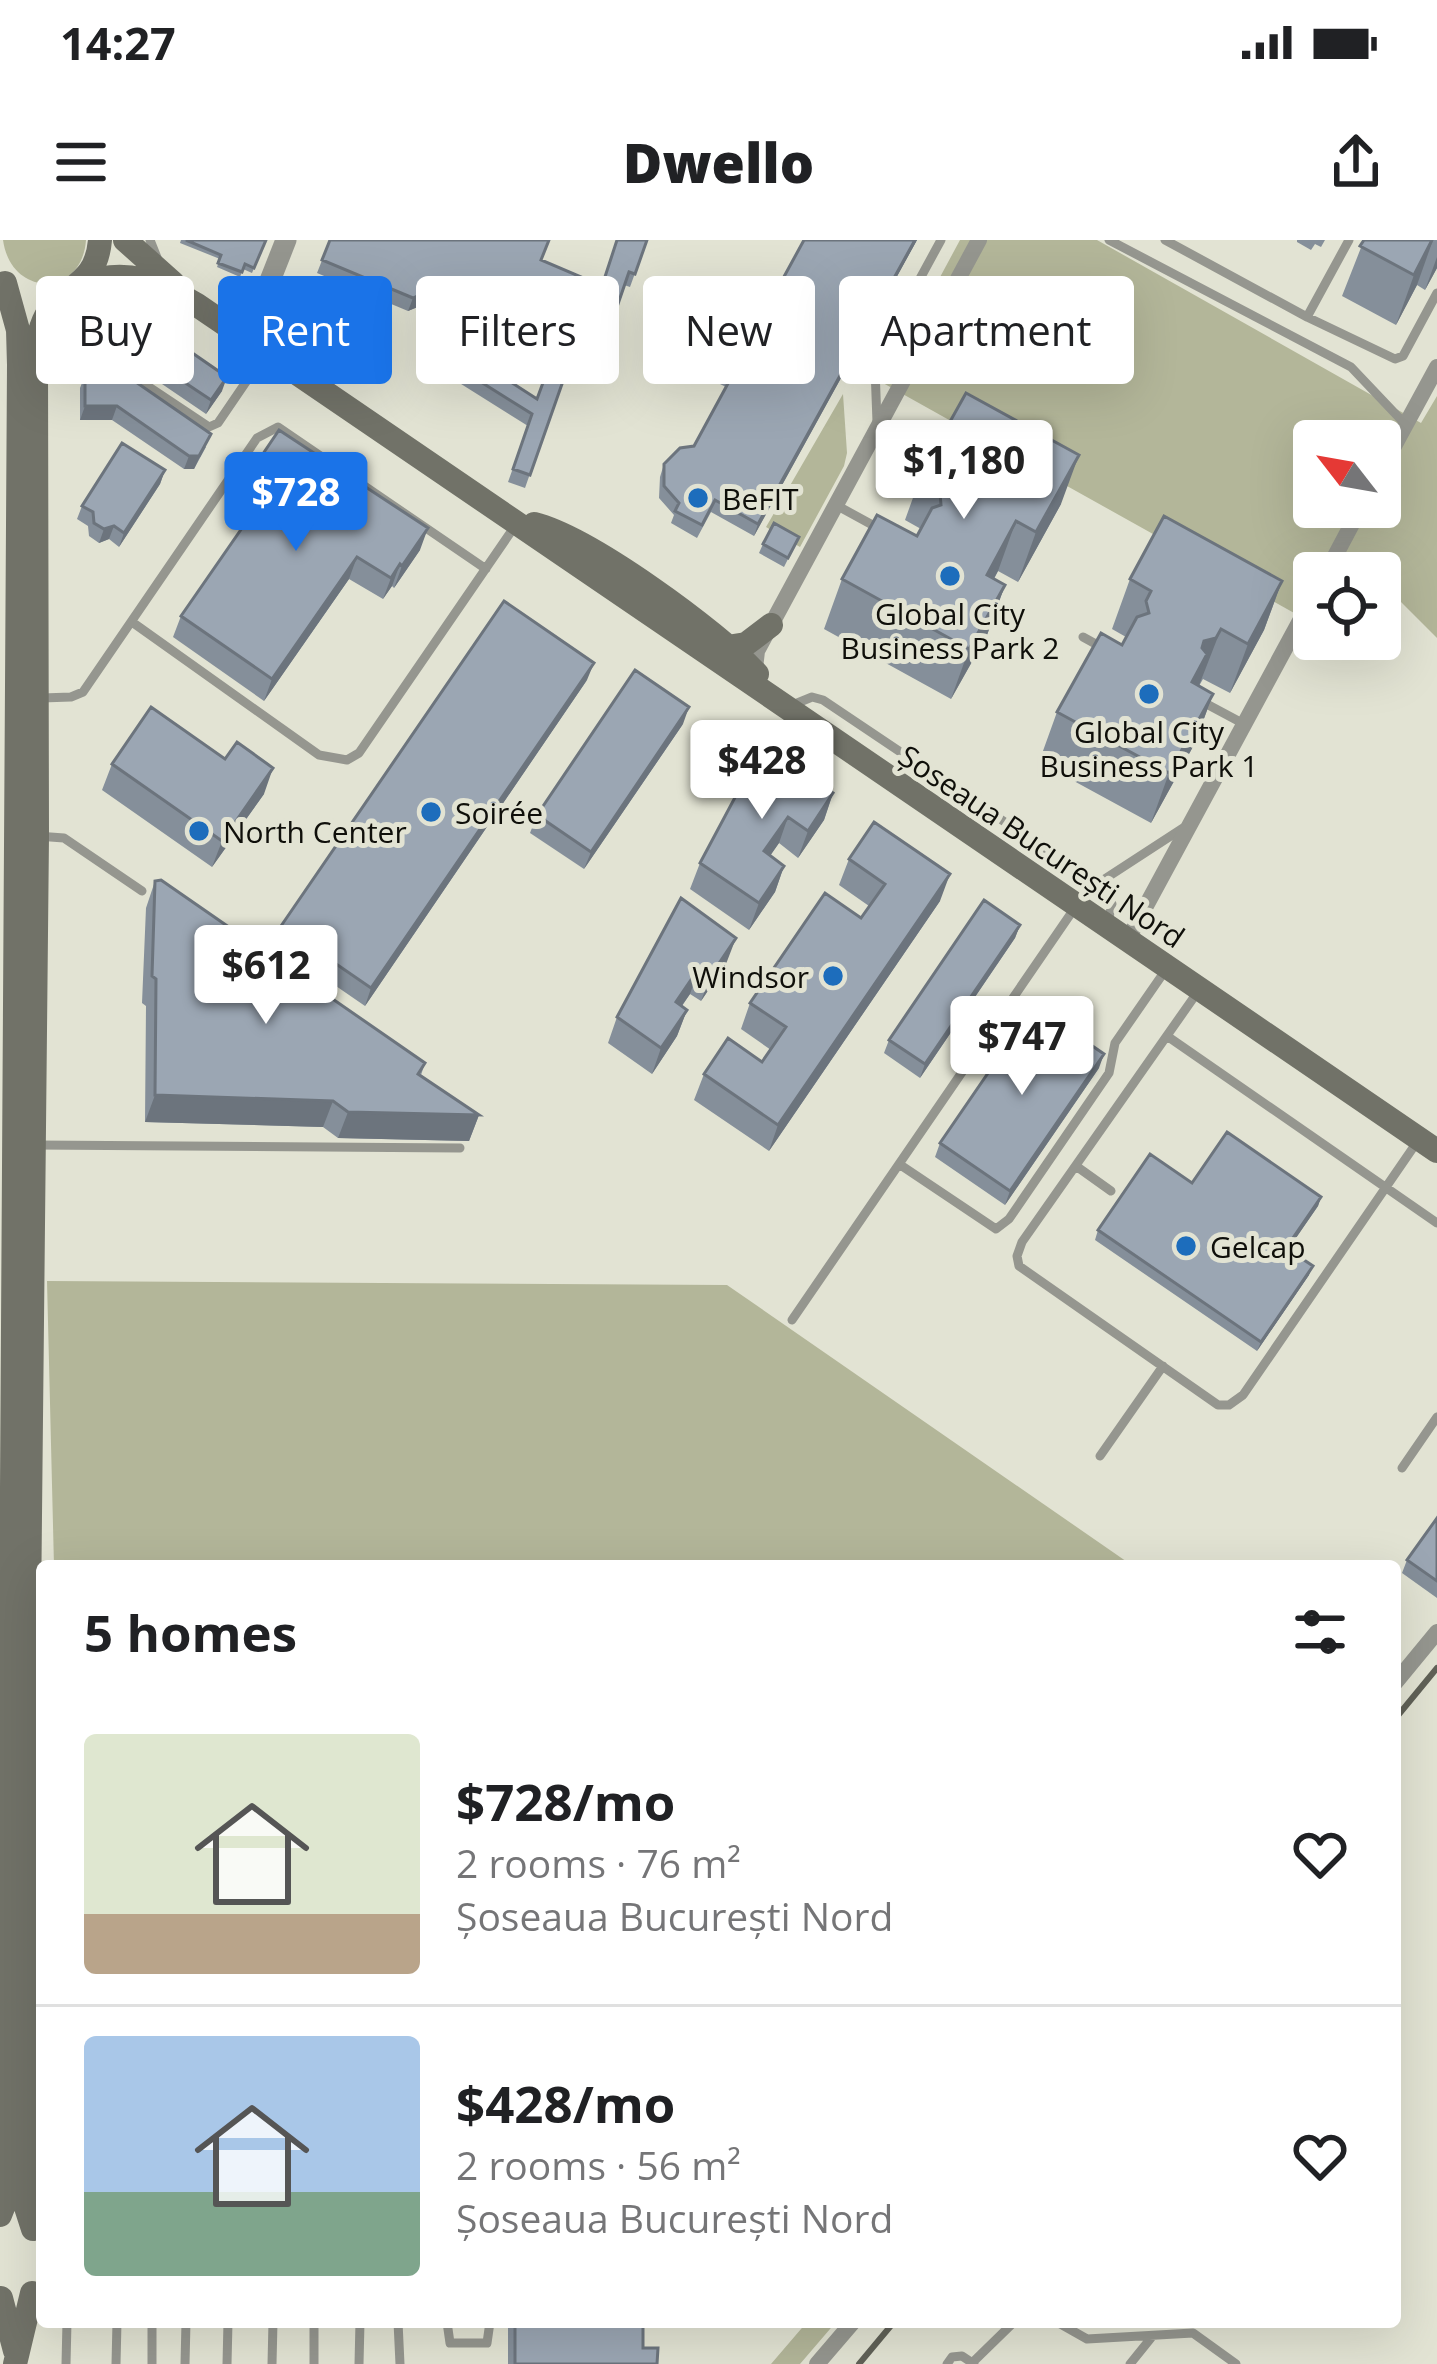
<!DOCTYPE html>
<html lang="en">
<head>
<meta charset="utf-8">
<style>
  :root { --surface:#fff; --page:#f6f6f6; --text:#202124; --muted:#757577; --line:#e0e0e0; --accent:#1a73e8 }
  body { margin:0; font-family:"Open Sans",sans-serif; background:var(--page); color:var(--text); height:100vh; display:flex; flex-direction:column; font-size:45px; white-space:nowrap }
  * { box-sizing:border-box; margin:0 }
  p { font-size:39px; color:var(--muted) }
  .icon { flex:none; width:66px; height:66px; fill:none; stroke:currentColor; stroke-width:2; stroke-linecap:round; stroke-linejoin:round }
  .map { position:relative; flex:1; overflow:hidden }
  .panel { position:absolute; left:36px; top:1320px; width:1365px; height:768px; display:flex; flex-direction:column; background:var(--surface); border-radius:12px; box-shadow:0 12px 48px #0002 }
  .panel>* { flex:none }
  .top-card { position:absolute; left:36px; top:36px; width:1365px; height:108px; display:flex; gap:24px }
  .needle { width:78px; rotate:301deg }
  .buttons { position:absolute; left:1293px; top:180px; display:grid; gap:24px }
  .buttons a { display:grid; place-items:center; width:108px; height:108px; border-radius:12px; background:var(--surface); box-shadow:0 12px 48px #0002; font-size:60px }
  .price { position:absolute; translate:-50% -102px; padding:0 27px; border-radius:12px; background:#fff; color:#222; font-size:39px; line-height:78px; filter:drop-shadow(0 3px 6px #0008) }
  .price::after { content:''; position:absolute; left:50%; top:72px; width:36px; height:27px; margin-left:-18px; background:inherit; clip-path:polygon(0 0,100% 0,50% 100%) }
  .price.current { background:var(--accent); color:#fff }
  ul { padding:0; list-style:none }
  li { display:flex; align-items:center; gap:36px; height:300px; padding:0 48px }
  li+li { border-top:3px solid var(--line) }
  li span { display:grid; place-items:center; flex:none; width:336px; height:240px; border-radius:12px; color:#555 }
  li>.icon { margin-inline-start:auto }
  span .icon { width:144px; height:144px; fill:#fffc; stroke-width:1 }
  li b { font-size:51px }
  h2 { display:flex; justify-content:space-between; align-items:center; height:144px; padding:0 48px; font-size:51px }
  .pill { padding:0 42px; border-radius:12px; background:var(--surface); box-shadow:0 12px 48px #0002; font-size:42px; line-height:108px }
  .pill.current { background:var(--accent); color:#fff }
  .status { display:flex; justify-content:space-between; align-items:center; height:84px; padding:0 60px; background:var(--surface); direction:ltr }
  .status svg { height:33px; fill:currentColor }
  header { display:flex; justify-content:space-between; align-items:center; height:156px; padding:0 48px; background:var(--surface); font-size:54px; font-weight:800 }
  .map>svg:first-child { display:block }
  .green { fill:#b3b699; fill-rule:evenodd }
  .lines { fill:none; stroke-linecap:round; stroke-linejoin:round }
  .service { stroke:#95968f; stroke-width:9 }
  .minor { stroke:#95968f; stroke-width:16 }
  .tertiary { stroke:#95968f; stroke-width:21 }
  .secondary { stroke:#717268; stroke-width:24 }
  .rail { stroke:#606157; stroke-width:6 }
  .wall { fill:#858f9a }
  .shaded-wall { fill:#6c747d }
  .building { fill:#9ba6b3; stroke:#6c747d; stroke-width:3 }
  .poi-dot { fill:#1d6dbc; stroke:#e2e3d3; stroke-width:4.5 }
  .labels { text-anchor:middle; dominant-baseline:central; stroke-width:10; stroke-linejoin:round; paint-order:stroke }
  .poi-label { font-size:30px; fill:#0f0f0a; stroke:#e2e3d3; text-anchor:start }
  .street-label { font-size:30px; fill:#0f0f0a; stroke:#e2e3d3 }
</style>
</head>
<body>
<div class="status"><b>14:27</b><svg viewBox="0 0 49 12"><path d="M0 12V9h3v3zM5 12V6h3v6zM10 12V3h3v9zM15 12V0h3v12zM26 1h20v11H26zM47 4h2v5h-2z"/></svg></div>
<header><svg class="icon" aria-label="menu" viewBox="0 0 24 24"><path d="M4 6h16M4 12h16M4 18h16"/></svg>Dwello<svg class="icon" aria-label="share" viewBox="0 0 24 24"><path d="M12 15V3M7 8l5-5 5 5M5 13v7h14v-7"/></svg></header>
<div class="map">
<svg width="1437" height="2124" viewBox="0 0 1437 2124">
  <rect width="100%" height="100%" fill="#e2e3d3"/>
  <path class="green" d="M3,0H86C82,58 11,58 3,0Z
    M960,0H1097L1421,183L1437,156V398L1380,341V333H1372L1352,314L1340,333H1314L1312,383L883,143ZM1314,201H1380V267H1314Z
    M843,154L847,213L844,226L800,307L766,287Z
    M47,1041L727,1045L1133,1326H54Z
    M807,2082H836L800,2124H771Z"/>
  <g class="lines">
    <path class="service" d="M150,0L158,20
      M1109,0L1351,127L1406,185
      M1165,0L1307,77L1349,0
      M1307,77L1395,119L1403,116L1437,53
      M97,89L122,129L209,187L218,183L248,139
      M877,182L875,128L879,114L941,0
      M836,265L878,288
      M132,382L319,515L347,520L359,513L517,283
      M1083,397L1103,408
      M42,458L71,457L83,452L257,198L278,187L486,329
      M1201,461L1244,484
      M790,466L812,457L823,460L1097,644L1112,664L1108,682
      M37,596L64,598L142,651
      M1097,644L1183,588
      M1199,750L1022,1002L1017,1016L1019,1026L1218,1165H1229L1243,1155L1417,902
      M1167,796L1437,983
      M34,905L460,908
      M899,924L996,989L1009,979L1109,833L1115,803L1167,728
      M1076,926L1111,951
      M792,1080L1074,669
      M1100,1216L1163,1126
      M1402,1228L1437,1177
      M152,2082V2124
      M398,2082L400,2124
      M447,2082L450,2103H487L490,2082
      M1057,2082L1087,2099L1193,2093L1236,2124
      M972,2123L1014,2082
      M66,2124L67,2082
      M116,2124L117,2082
      M185,2124L186,2082
      M227,2124L228,2082
      M272,2124L273,2082
      M314,2124V2082
      M359,2124L360,2082
      M947,2124L952,2117L962,2116L974,2124
      M1130,2124L1151,2098"/>
    <path class="minor" d="M1380,232L1437,127
      M1326,333L1361,267
      M754,437L757,411L979,0
      M1127,701L1314,355
      M1395,1443L1437,1392
      M817,2124L853,2082"/>
    <path class="tertiary" d="M247,99L286,0"/>
    <path class="secondary" d="M125,0L173,43
      M82,44C128,27 157,42 197,65L1437,911
      M534,284C590,298 717,391 757,434
      M721,408L746,404L771,385
      M0,1975L6,1960L8,1889L19,125L18,90L5,43
      M33,1989L24,1961V1857L37,596L36,124C37,107 38,91 46,76C65,43 96,47 100,0
      M1,2058L15,2111
      M15,2124L32,2053"/>
    <path class="rail" d="M1395,1479L1437,1428
      M859,2124L894,2082"/>
  </g>
  <path class="wall" d="M181,0H266L252,33L243,29L240,37L217,27L220,19L180,3Z
    M330,0L541,20L601,46L647,0L630,47L624,45L602,108L577,100L525,248L508,242L528,186L442,132L446,120L537,159L543,141L500,125L509,101L420,66L408,71L317,33Z
    M804,0H917L754,296L711,272L697,298L671,283L674,275L659,258L660,237L664,224L694,206L726,147L712,140L717,127L750,99Z
    M1297,0H1325L1321,7L1315,4L1311,10L1297,2Z
    M1364,0H1437V28L1425,50L1417,45L1396,85L1342,56Z
    M145,116L222,151L206,174L140,129Z
    M85,135L206,207L194,229H184L112,180H80V148Z
    M165,230L160,244L119,307L109,299L99,303L89,296L88,286L77,279L82,266Z
    M923,230L1061,264L1018,342L998,331L994,339L1005,345L987,395L951,459L824,389L842,339L917,296L921,289L905,280Z
    M248,236L420,310L394,348L392,346L383,359L349,339L264,461L173,397L181,376L252,273L241,266L243,260L240,258Z
    M799,297L784,327L759,313L763,304Z
    M1130,339L1282,341L1264,390L1230,453L1203,439L1199,446L1213,454L1195,503L1151,583L1039,522L1057,472L1122,405L1126,397L1112,389Z
    M587,440L365,766L275,704L281,686Z
    M683,484L584,629L530,593L537,575Z
    M112,524L264,554L212,627L102,550Z
    M833,553L824,580L798,618L779,603L770,615L784,626L775,652L749,690L690,649L700,623Z
    M849,619L940,661L769,911L694,860L704,834L762,822L771,810L741,789L750,763L861,678L869,666L839,645Z
    M155,641L425,823L421,835L479,875L469,901L338,898L323,887L145,882L146,766L142,763L146,668Z
    M681,658L726,724L701,761L690,754L682,766L687,770L677,796L652,834L608,803L617,777Z
    M1020,685L1015,698L920,838L884,813L889,800Z
    M1099,828L1005,965L935,917L940,903Z
    M1192,943L1321,957L1318,966L1288,1009L1309,1035L1257,1111L1095,1000L1098,990Z
    M1437,1278V1358L1402,1333L1407,1320Z
    M508,2082H643V2108L657,2124H508Z"/>
  <path class="shaded-wall" d="M915,0H917L754,296L758,284Z
    M1433,0L1417,45L1396,85L1414,35Z
    M1437,17V28L1425,50Z
    M424,53L420,66L408,71L413,58Z
    M227,137L222,151L206,174L211,160Z
    M85,166H117L112,180H80Z
    M211,194L194,229H184L189,216Z
    M1079,215L1061,264L1018,342L1036,292Z
    M165,230L160,244L119,307L124,293Z
    M1016,281L998,331L968,385L987,335Z
    M114,286L109,299L99,303L104,289Z
    M428,288L420,310L394,348L402,326Z
    M357,317L349,339L264,461L272,439Z
    M400,324L392,346L383,359L391,338Z
    M1282,341L1264,390L1230,453L1248,404Z
    M1005,345L987,395L951,459L969,409Z
    M1221,389L1198,448L1186,451L1204,401Z
    M594,423L587,440L365,766L371,748Z
    M1213,454L1195,503L1151,583L1169,533Z
    M689,467L683,484L584,629L591,612Z
    M273,528L264,554L212,627L222,601Z
    M833,553L824,580L798,618L808,591Z
    M788,577L779,603L755,638L764,611Z
    M784,626L775,652L749,690L759,663Z
    M950,634L940,661L769,911L778,885Z
    M1020,685L1015,698L920,838L925,824Z
    M736,698L726,724L701,761L711,735Z
    M699,728L690,754L666,788L676,762Z
    M687,770L677,796L652,834L661,808Z
    M1104,814L1099,828L1005,965L1010,951Z
    M155,855L333,861L323,887L145,882Z
    M348,872L479,875L469,901L338,898Z
    M1321,957L1318,966L1283,1017L1286,1008Z
    M1313,1026L1309,1035L1257,1111L1261,1102Z"/>
  <path class="building" d="M186,0H266L254,28L245,24L242,32L218,23L221,15Z
    M330,0H549L541,20L602,46L617,0H647L635,34L629,32L607,96L582,87L530,235L513,229L532,174L446,120L455,106L537,159L548,129L505,112L514,89L424,53L413,58L322,20Z
    M804,0H915L758,284L715,260L702,285L675,271L679,263L664,246V224L680,208L694,206L732,136L717,127L736,92L750,99Z
    M1364,0H1432L1414,35L1360,6Z
    M162,92L227,137L211,160L145,116Z
    M120,131L211,194L199,216H189L117,166H85V135H117Z
    M966,153L1079,215L1036,292L1016,281L987,335L1005,345L969,409L842,339L877,275L917,296L932,268L941,265L940,253L946,243L923,230Z
    M279,190L428,288L402,326L400,324L391,338L357,317L272,439L181,376L265,255L249,244L252,240L248,236Z
    M122,203L165,230L124,293L114,286L104,289L94,283L93,272L82,266Z
    M1164,276L1282,341L1248,404L1221,389L1216,398L1204,401L1202,408L1207,414L1192,442L1213,454L1169,533L1057,472L1101,393L1122,405L1137,377L1149,373L1146,361L1151,351L1130,339Z
    M774,283L799,297L788,318L763,304Z
    M504,361L594,423L371,748L281,686Z
    M635,430L689,467L591,612L537,575Z
    M151,467L225,519L237,502L273,528L222,601L112,524Z
    M763,505L833,553L808,591L788,577L764,611L784,626L759,663L700,623Z
    M874,582L950,634L778,885L704,834L728,798L762,822L786,787L750,763L825,653L861,678L885,644L849,619Z
    M161,640L425,823L418,834L479,875L348,872L333,861L155,855L156,739L152,736L155,641Z
    M681,658L736,698L711,735L699,728L676,762L687,770L661,808L617,777Z
    M984,660L1020,685L925,824L889,800Z
    M1034,766L1104,814L1010,951L940,903Z
    M1227,892L1321,957L1286,1008L1313,1026L1261,1102L1098,990L1150,914L1192,943Z
    M1437,1278V1341L1407,1320Z
    M515,2082H643V2108H658L657,2124H515Z"/>
  <g class="poi-dot">
    <circle cx="698" cy="258" r="12"/>
    <circle cx="950" cy="336" r="12"/>
    <circle cx="1149" cy="454" r="12"/>
    <circle cx="431" cy="572" r="12"/>
    <circle cx="199" cy="591" r="12"/>
    <circle cx="833" cy="736" r="12"/>
    <circle cx="1186" cy="1006" r="12"/>
  </g>
  <g class="labels">
    <g class="poi-label">
      <text x="722" y="258">BeFIT</text>
      <text x="950" y="373" text-anchor="middle">Global City<tspan x="950" dy="34">Business Park 2</tspan></text>
      <text x="1149" y="491" text-anchor="middle">Global City<tspan x="1149" dy="34">Business Park 1</tspan></text>
      <text x="455" y="572">Soirée</text>
      <text x="223" y="591">North Center</text>
      <text x="809" y="736" text-anchor="end">Windsor</text>
      <text x="1210" y="1006">Gelcap</text>
    </g>
    <g class="street-label">
      <text transform="translate(1042 606) rotate(34)">Șoseaua București Nord</text>
    </g>
  </g>
</svg>
<div class="buttons">
<a><svg class="needle" viewBox="-14 -14 28 28"><path d="M0-13l5 13h-10z" fill="#e53935"/><path d="M0 13l5-13h-10z" fill="#757577"/></svg></a>
<a><svg class="icon" aria-label="locate" viewBox="0 0 24 24"><circle cx="12" cy="12" r="6"/><path d="M12 2v4M12 18v4M2 12h4M18 12h4"/></svg></a>
</div>
<b class="price" style="left:964px;top:282px">$1,180</b>
<b class="price current" style="left:296px;top:314px">$728</b>
<b class="price" style="left:762px;top:582px">$428</b>
<b class="price" style="left:266px;top:787px">$612</b>
<b class="price" style="left:1022px;top:858px">$747</b>
<div class="top-card">
<a class="pill">Buy</a>
<a class="pill current">Rent</a>
<a class="pill">Filters</a>
<a class="pill">New</a>
<a class="pill">Apartment</a>
</div>
<section class="panel">
<h2>5 homes<svg class="icon" aria-label="filters" viewBox="0 0 24 24"><path d="M4 7h16M4 17h16"/><circle cx="9" cy="7" r="2"/><circle cx="15" cy="17" r="2"/></svg></h2>
<ul>
<li><span style="background:linear-gradient(#dfe7d0 75%,#b9a48a 0)"><svg class="icon" aria-label="home" viewBox="0 0 24 24"><path d="M3 11l9-7 9 7M6 9v11h12V9"/></svg></span><div><b>$728/mo</b><p>2 rooms · 76 m²</p><p>Șoseaua București Nord</p></div><svg class="icon" aria-label="heart" viewBox="0 0 24 24"><path d="M12 20l-8-8c-3-5 5-10 8-4 3-6 11-1 8 4z"/></svg></li>
<li><span style="background:linear-gradient(#a9c7e8 65%,#7fa58c 0)"><svg class="icon" aria-label="home" viewBox="0 0 24 24"><path d="M3 11l9-7 9 7M6 9v11h12V9"/></svg></span><div><b>$428/mo</b><p>2 rooms · 56 m²</p><p>Șoseaua București Nord</p></div><svg class="icon" aria-label="heart" viewBox="0 0 24 24"><path d="M12 20l-8-8c-3-5 5-10 8-4 3-6 11-1 8 4z"/></svg></li>
</ul>
</section>
</div>
</body>
</html>
